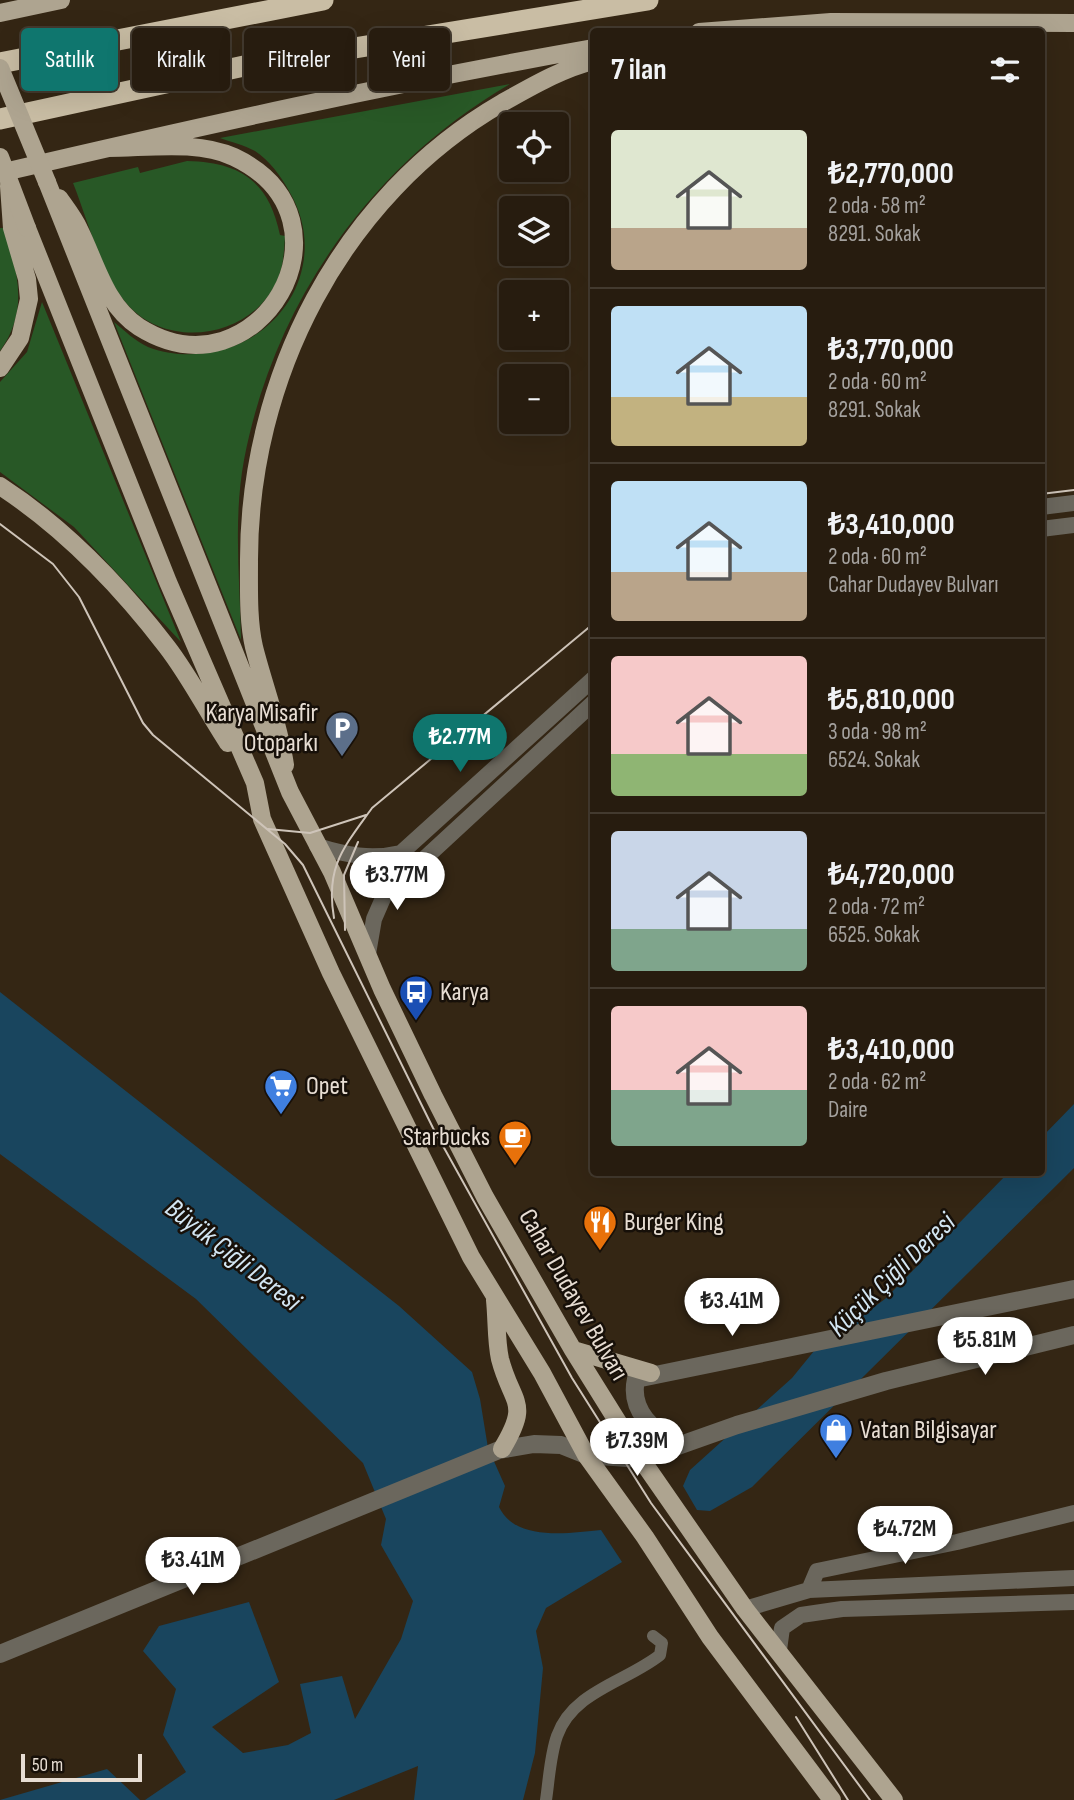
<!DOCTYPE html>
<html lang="tr">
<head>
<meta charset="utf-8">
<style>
  :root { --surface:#271c0f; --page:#33291d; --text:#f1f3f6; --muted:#a4a19e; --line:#433a2f; --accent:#0f766e }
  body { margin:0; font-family:"Sofia Sans Condensed",sans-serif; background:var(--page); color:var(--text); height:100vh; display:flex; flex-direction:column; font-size:26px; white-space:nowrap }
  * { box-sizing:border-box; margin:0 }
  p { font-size:23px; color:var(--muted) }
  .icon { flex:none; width:38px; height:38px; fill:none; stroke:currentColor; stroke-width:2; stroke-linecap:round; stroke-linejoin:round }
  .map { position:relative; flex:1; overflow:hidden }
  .drawer { position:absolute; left:590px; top:28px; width:455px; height:1148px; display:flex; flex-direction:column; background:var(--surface); border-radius:7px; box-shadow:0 7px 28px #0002,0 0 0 2px var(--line) }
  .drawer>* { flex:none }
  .banner { position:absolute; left:21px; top:28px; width:464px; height:63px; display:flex; gap:14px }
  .buttons { position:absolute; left:499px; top:112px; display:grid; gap:14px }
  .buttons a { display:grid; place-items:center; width:70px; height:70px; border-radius:7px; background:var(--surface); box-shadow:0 7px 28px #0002,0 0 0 2px var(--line); font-size:35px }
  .scale { position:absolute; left:21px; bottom:18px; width:121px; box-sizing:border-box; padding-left:7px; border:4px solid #e7ddd3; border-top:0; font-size:19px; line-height:24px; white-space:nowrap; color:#e7ddd3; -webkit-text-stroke:5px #171009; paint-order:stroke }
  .price { position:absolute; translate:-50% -60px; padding:0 16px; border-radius:24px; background:#fff; color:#222; font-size:23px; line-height:46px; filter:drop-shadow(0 2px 4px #0008) }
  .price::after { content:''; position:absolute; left:50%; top:42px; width:21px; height:16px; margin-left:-10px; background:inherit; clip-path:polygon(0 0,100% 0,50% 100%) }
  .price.active { background:var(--accent); color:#fff }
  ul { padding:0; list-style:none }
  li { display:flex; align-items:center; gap:21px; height:175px; padding:0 21px }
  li+li { border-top:2px solid var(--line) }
  li span { display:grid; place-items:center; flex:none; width:196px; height:140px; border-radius:7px; color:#555 }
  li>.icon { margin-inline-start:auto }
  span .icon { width:84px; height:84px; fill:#fffc; stroke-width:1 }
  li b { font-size:30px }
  h2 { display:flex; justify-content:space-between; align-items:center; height:84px; padding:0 21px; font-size:30px }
  .chip { padding:0 24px; border-radius:7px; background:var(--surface); box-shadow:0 7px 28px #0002,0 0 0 2px var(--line); font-size:24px; line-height:63px }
  .chip.active { background:var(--accent); color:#fff }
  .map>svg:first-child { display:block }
  .green { fill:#285826 }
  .water { fill:#19455e }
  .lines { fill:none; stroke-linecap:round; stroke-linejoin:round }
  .pedestrian { stroke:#6b675d; stroke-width:12 }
  .minor { stroke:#6b675d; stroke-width:16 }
  .tertiary { stroke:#6b675d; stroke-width:18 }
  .primary { stroke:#aea490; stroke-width:18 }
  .motorway { stroke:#c9bda4; stroke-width:21 }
  .tram { stroke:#cec4b9; stroke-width:2 }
  .primary-bridge { stroke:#aea490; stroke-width:18 }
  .labels { text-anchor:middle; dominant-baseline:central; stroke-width:5; stroke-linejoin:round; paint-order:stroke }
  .poi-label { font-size:26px; fill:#e7ddd3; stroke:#171009; text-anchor:start }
  .street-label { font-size:26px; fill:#e7ddd3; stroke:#171009 }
  .water-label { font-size:28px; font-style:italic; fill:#d3e6f3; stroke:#171009 }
</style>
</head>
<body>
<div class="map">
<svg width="1074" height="1800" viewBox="0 0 1074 1800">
  <rect width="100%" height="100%" fill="#342614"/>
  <path class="green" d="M510,84C371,165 274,302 244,460C233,520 240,580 241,640L114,322C125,331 135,341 148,347C166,354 187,356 206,353C284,343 331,261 289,191C281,176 269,160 255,151C244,145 231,142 220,138Z
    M187,161C241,162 269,182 280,235L285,236C284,250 284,264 278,278C255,337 169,352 127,304C102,276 87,218 73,183L138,167L140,173Z
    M0,228H4C18,272 29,311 0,351Z
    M42,302L181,642L74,527L0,472V382L27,352Z"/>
  <path class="water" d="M0,992L399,1306L472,1372L480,1399L488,1448L505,1486L499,1507C516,1542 569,1533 601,1530L622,1562L546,1608L536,1631L543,1668L535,1753L523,1800H414L418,1766L334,1800H145L186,1772L163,1735L176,1689L143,1651L159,1626L249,1602L279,1682L212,1727L243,1753L288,1745L311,1733L300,1684L342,1676L355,1719L401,1639L413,1601L381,1545L386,1519L363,1463L196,1299L0,1154Z
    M1074,1104V1168L752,1487L710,1511L697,1510L683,1486L690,1470L792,1378L814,1351L885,1299L1008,1173L1041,1172V1138Z
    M107,1769L140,1800H0Z"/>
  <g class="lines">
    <path class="pedestrian" d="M546,1800C549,1780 550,1756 557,1736C573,1691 626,1682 660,1655L662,1643L653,1636"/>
    <path class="minor" d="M1041,507L1074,503
      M1041,529L1074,525
      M317,846C346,855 371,860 401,853L593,679
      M368,954L374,919L384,896L593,703
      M809,1590L817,1571L957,1542L1074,1513
      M745,1609L809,1590L1074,1578
      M779,1650L782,1628L801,1615L842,1609L1074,1602"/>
    <path class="tertiary" d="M679,1444C653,1432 629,1410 636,1379L1074,1289
      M0,1654L499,1450L534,1444L561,1445L586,1455L641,1459L737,1425L886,1381L1074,1335"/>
    <path class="primary" d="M0,13L61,0
      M699,32L831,22L1074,23
      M0,173C197,127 394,83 593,48
      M47,182L290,792L332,872L382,989L433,1095L485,1197L573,1350L641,1459L745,1609L894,1800
      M59,198C66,208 74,218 79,229C96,263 105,305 139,327C258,402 365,219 234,157C198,140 147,148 108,148
      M27,228L168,582L255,783L262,819L331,973L471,1257L542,1373L586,1455L645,1537L710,1637L832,1800
      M0,368L20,338L29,299L27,279L12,228L9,186
      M0,486C63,527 121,587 167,647C190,677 207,711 228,743
      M285,765C279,724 264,687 254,647C248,621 249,590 249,563C248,379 341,196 502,103C531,87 561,69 593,61
      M495,1300C497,1319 496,1341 500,1359C512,1405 531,1401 502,1449
      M573,1350L651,1373"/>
    <path class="motorway" d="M0,63L323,0
      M0,119L244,66L648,0"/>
    <path class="tram" d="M1041,494L1074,490
      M0,524L53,564L79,597L143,723L153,735L285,844L303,865L433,1128L572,1378L651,1503L870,1800
      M268,829L310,833L366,815
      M334,918C325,867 344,847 372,808L593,624
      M345,930L344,875L358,842
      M796,1717L848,1800"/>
    <path class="primary-bridge" d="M0,68L47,182
      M0,157L27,228"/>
  </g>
  <defs>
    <g id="parking-pin" transform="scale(1.75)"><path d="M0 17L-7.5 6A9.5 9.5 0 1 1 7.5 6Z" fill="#5c6f8a" stroke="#171009"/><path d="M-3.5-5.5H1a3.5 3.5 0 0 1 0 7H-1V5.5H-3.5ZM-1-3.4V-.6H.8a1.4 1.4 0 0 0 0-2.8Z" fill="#fff"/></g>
    <g id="bus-pin" transform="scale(1.75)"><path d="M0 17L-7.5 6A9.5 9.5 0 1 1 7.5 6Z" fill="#1a4fb4" stroke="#171009"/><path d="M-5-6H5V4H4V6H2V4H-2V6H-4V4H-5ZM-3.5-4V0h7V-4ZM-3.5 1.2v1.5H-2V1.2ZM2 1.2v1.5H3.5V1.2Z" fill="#fff"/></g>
    <g id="supermarket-pin" transform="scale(1.75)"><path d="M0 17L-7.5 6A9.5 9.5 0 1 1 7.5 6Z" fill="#3f7fe0" stroke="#171009"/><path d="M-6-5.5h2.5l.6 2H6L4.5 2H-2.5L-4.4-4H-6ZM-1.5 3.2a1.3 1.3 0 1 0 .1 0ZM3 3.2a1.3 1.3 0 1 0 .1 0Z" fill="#fff"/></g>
    <g id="cafe-pin" transform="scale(1.75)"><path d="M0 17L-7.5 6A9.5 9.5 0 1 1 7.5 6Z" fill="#e8710a" stroke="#171009"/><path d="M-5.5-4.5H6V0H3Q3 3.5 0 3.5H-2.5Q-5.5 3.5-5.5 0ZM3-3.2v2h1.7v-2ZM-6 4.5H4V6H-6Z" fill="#fff"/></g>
    <g id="restaurant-pin" transform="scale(1.75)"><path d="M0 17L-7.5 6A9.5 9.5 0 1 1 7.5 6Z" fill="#e8710a" stroke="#171009"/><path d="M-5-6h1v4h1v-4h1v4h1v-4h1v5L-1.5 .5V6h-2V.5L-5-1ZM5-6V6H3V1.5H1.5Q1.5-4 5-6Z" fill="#fff"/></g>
    <g id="shop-pin" transform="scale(1.75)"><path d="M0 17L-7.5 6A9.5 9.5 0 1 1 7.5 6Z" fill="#3f7fe0" stroke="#171009"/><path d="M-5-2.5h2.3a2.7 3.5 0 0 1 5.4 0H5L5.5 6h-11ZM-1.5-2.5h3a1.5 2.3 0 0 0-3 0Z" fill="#fff"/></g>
  </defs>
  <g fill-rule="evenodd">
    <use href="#parking-pin" x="342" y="728"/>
    <use href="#bus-pin" x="416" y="992"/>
    <use href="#supermarket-pin" x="281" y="1086"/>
    <use href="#cafe-pin" x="515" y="1137"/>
    <use href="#restaurant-pin" x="600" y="1222"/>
    <use href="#shop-pin" x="836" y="1430"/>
  </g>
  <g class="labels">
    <g class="poi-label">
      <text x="318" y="713" text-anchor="end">Karya Misafir<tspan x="318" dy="30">Otoparkı</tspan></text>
      <text x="440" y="992">Karya</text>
      <text x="306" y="1086">Opet</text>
      <text x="490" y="1137" text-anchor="end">Starbucks</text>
      <text x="624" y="1222">Burger King</text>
      <text x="860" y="1430">Vatan Bilgisayar</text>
    </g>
    <g class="street-label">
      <text transform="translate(573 1295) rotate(60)">Cahar Dudayev Bulvarı</text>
    </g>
    <g class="water-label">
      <text transform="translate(233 1255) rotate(38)">Büyük Çiğli Deresi</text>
      <text transform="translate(892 1275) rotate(-44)">Küçük Çiğli Deresi</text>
    </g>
  </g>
</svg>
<div class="buttons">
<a><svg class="icon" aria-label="locate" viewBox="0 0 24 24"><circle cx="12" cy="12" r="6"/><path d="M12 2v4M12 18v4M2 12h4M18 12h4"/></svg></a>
<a><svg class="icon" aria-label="layers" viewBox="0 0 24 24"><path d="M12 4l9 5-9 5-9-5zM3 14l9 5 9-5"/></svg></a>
<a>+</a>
<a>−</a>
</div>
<div class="scale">50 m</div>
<b class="price active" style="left:460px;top:774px">₺2.77M</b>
<b class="price" style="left:397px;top:912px">₺3.77M</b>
<b class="price" style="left:732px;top:1338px">₺3.41M</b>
<b class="price" style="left:985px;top:1377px">₺5.81M</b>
<b class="price" style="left:637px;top:1478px">₺7.39M</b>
<b class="price" style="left:905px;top:1566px">₺4.72M</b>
<b class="price" style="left:193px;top:1597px">₺3.41M</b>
<div class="banner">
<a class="chip active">Satılık</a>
<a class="chip">Kiralık</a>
<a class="chip">Filtreler</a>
<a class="chip">Yeni</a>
</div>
<section class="drawer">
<h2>7 ilan<svg class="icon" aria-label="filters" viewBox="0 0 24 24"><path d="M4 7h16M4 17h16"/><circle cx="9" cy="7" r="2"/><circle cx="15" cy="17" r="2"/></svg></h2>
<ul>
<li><span style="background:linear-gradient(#dfe7d0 70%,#b9a48a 0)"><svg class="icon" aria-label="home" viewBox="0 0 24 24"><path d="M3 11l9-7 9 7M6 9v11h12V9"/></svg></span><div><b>₺2,770,000</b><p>2 oda · 58 m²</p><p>8291. Sokak</p></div></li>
<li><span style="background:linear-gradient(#bfe0f5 65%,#c2b280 0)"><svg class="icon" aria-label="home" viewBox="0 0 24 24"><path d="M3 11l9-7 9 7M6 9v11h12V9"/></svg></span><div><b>₺3,770,000</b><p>2 oda · 60 m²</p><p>8291. Sokak</p></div></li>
<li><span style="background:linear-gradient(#bfe0f5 65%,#b9a48a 0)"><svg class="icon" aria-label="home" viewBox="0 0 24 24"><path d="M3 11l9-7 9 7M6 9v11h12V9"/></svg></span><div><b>₺3,410,000</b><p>2 oda · 60 m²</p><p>Cahar Dudayev Bulvarı</p></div></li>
<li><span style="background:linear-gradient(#f6c9c9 70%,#8fb573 0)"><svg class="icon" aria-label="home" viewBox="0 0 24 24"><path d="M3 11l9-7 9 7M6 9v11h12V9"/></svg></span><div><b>₺5,810,000</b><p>3 oda · 98 m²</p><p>6524. Sokak</p></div></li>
<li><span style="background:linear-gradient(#c9d6e8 70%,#7fa58c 0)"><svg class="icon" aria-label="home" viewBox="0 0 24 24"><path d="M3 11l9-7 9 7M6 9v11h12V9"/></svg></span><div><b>₺4,720,000</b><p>2 oda · 72 m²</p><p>6525. Sokak</p></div></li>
<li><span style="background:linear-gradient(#f6c9c9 60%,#7fa58c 0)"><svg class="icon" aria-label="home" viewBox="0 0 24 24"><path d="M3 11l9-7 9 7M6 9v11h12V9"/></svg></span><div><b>₺3,410,000</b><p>2 oda · 62 m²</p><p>Daire</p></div></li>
</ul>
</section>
</div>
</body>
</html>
